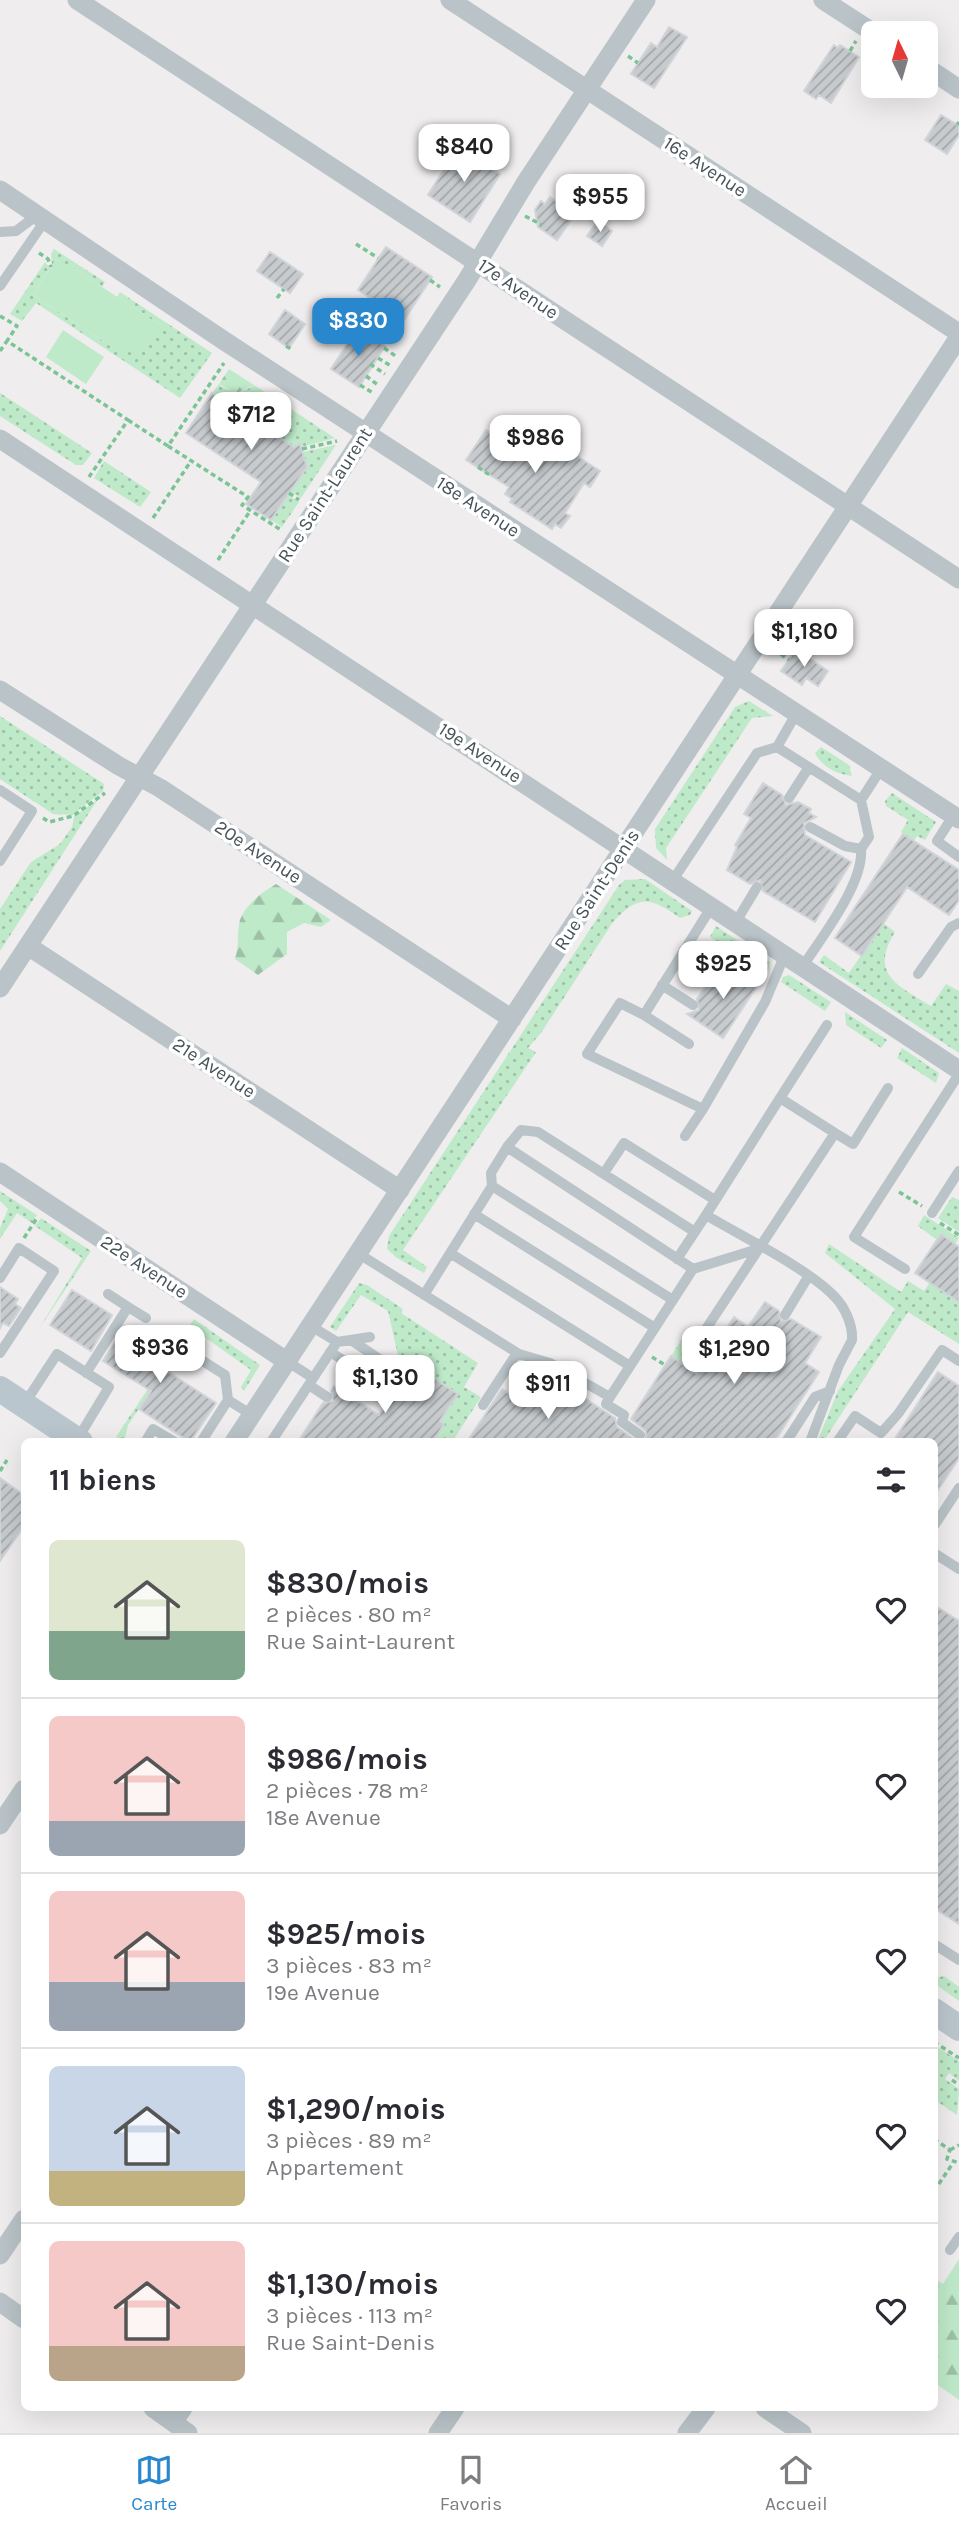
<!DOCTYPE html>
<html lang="fr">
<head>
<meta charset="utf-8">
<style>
  :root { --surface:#fff; --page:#f7f7f7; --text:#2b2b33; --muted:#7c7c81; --line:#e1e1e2; --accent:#2988cd }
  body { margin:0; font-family:Karla,sans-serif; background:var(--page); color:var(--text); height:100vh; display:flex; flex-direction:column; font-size:26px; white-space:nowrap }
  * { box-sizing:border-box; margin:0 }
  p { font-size:23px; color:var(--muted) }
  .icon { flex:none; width:38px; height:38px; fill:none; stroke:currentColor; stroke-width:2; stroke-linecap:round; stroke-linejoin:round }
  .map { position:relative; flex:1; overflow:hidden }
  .details { position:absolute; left:21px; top:1438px; width:917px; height:973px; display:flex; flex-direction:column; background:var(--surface); border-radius:10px; box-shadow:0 7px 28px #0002 }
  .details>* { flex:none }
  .needle { width:46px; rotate:355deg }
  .tools { position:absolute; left:861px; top:21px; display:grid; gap:14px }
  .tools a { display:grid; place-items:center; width:77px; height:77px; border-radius:10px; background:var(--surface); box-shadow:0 7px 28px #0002; font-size:35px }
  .price { position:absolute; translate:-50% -60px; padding:0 16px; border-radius:14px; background:#fff; color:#222; font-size:23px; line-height:46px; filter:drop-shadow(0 2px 4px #0008) }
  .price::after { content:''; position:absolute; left:50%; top:42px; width:21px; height:16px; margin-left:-10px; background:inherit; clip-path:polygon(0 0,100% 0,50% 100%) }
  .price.selected { background:var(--accent); color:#fff }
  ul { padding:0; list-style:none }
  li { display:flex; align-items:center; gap:21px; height:175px; padding:0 28px }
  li+li { border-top:2px solid var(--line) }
  li span { display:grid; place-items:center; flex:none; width:196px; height:140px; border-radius:10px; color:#555 }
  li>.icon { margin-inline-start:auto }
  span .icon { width:84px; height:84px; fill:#fffc; stroke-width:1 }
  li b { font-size:30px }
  h2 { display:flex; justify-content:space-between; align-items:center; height:84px; padding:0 28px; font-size:30px }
  .tab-bar { display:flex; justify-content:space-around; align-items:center; height:98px; border-top:2px solid var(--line); background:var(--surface); font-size:19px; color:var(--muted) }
  .tab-bar a { display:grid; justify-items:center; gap:4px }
  .tab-bar .selected { color:var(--accent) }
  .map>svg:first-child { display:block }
  .grass { fill:url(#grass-dots) }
  .forest { fill:url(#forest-firs) }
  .park { fill:#bfeac9 }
  .building { fill:url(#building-hatch); stroke:#d1d4d8; stroke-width:2 }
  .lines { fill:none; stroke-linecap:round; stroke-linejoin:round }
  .path { stroke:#7ac495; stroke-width:3.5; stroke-dasharray:5 3.5; stroke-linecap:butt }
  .lane { stroke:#b9c3c8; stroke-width:10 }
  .street { stroke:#b9c3c8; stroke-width:19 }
  .secondary { stroke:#bac6cd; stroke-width:26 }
  .labels { text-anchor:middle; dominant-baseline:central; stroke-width:7; stroke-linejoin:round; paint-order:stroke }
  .street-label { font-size:19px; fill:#475358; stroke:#fff }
</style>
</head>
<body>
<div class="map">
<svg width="959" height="2433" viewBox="0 0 959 2433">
  <defs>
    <pattern id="grass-dots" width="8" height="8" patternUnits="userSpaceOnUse" patternTransform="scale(1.75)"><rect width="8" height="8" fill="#bfeac9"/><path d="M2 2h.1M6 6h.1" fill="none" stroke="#9dc0a6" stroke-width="1.8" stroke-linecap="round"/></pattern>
    <pattern id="forest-firs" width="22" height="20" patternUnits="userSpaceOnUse" patternTransform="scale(1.75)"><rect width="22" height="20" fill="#bfeac9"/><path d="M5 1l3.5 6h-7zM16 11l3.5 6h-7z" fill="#9dc0a6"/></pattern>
    <pattern id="building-hatch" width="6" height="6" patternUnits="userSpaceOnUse" patternTransform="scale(1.75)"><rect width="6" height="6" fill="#c7cbce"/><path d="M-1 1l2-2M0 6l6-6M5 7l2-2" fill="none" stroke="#a3a7aa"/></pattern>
  </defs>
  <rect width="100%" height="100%" fill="#efeded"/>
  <path class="grass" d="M54,249L105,282L102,287L70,266L66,271L55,263L52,265L51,254Z
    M45,262L50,268L33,295L112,347L160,325L117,297L120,292L212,353L180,398L36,303L22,321L10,314Z
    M219,384C228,393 244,394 254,385L335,438L301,447L300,444L289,450L212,393Z
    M0,393L92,453L83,465H76L0,416Z
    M336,445L301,498L291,492L303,473V452Z
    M104,461L151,492L140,507L94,478Z
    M288,495L299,502L282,527L271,520Z
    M749,701L773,716L752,718L666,848L667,860L656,848L655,829L735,707Z
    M0,716L104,784L103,791L72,815L53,814L0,779Z
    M821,747L849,765L852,776C837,774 823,768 815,753Z
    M892,793L936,822L925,840L917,836L914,841L901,832L908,820L886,806L885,801Z
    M98,799L0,951V909L31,862L60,844L72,827L74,817Z
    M645,879L692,911L690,915L680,918C651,898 640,893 613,922L541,1033L528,1048L536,1052L403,1250L427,1267L424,1273L397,1258L387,1249L389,1236L619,885L625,880Z
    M883,923L895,932C869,974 897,985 931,1006L946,984L959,991V1053L819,962L824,955L849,973Z
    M716,926L770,962L768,971L764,972L710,937Z
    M789,975L831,1002L825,1011L781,982L783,977Z
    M845,1012L887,1040L881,1048L846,1025Z
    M902,1048L939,1073L936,1083L897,1058Z
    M0,1191L37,1215L32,1223L17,1213L0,1239V1228L8,1209L0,1201Z
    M952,1197L959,1200V1232L938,1218Z
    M924,1215L959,1238L955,1244L941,1235L937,1240L918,1226Z
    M41,1218L91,1251L39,1329L82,1258L35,1226Z
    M829,1244L901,1292L908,1281L924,1291L930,1282L959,1301V1344L908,1312L823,1442H817L838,1391L895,1309L825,1253Z
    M359,1283L367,1285L403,1309L401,1313L478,1363L464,1387L481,1397L452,1442H433L444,1424L440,1421L458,1394L412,1364L409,1367L399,1360L388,1311L361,1295L336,1331L330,1327Z
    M194,1319L260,1365L244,1391L241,1387L251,1370L203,1336L188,1358L177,1352L128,1425L124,1442L116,1437Z
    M687,1332L711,1353L697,1374L671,1356Z
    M944,1976L959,1987V2001L935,1984V1978Z
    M934,2045L959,2061V2081L949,2073L945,2079L959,2089L957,2115L935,2100Z"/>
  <path class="forest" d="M229,369L254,385L236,393L219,384Z
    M276,884L331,920L321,927L304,923L287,932V954L258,975L235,959C239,947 237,937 239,925C241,908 262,892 276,884Z
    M934,2278L959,2294V2400L935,2383Z"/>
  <path class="park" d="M54,262L66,270L70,266L160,325L136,354L112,347L33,295Z
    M63,330L104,357L86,384L46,357Z
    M959,2259V2294L943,2284Z"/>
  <path class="building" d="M669,27L687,37L654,88L631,74L651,43L657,47Z
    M834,45L838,48L840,45L859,57L831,103L819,95L816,99L804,91Z
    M941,115L959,126V135L947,154L925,140Z
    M458,147L500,174L470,222L428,195Z
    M550,197L575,214L557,240L538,227L535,210L541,201L545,204Z
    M598,221L612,231L602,246L587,236Z
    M386,247L432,277L404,320L358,290Z
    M270,252L303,274L290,293L257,271Z
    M285,310L305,324L289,348L269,334Z
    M357,329L385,346L359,387L331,369Z
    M212,393L294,447L300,444L307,467L271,520L246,504L261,482L186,433Z
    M486,430L522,452L537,430L600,471L590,487L584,483L565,513L570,516L561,528L555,524L552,529L510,502L512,499L505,494L509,487L466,460Z
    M796,649L828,671L818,686L806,678L802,685L781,671Z
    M763,783L782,795L786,805L798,802L811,809L809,813L816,817L804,823L805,835L851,862L815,922L763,891L760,880L750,884L727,870L737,847L735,845L751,818L744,814Z
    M903,834L959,870V900L949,915L907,887L862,956L835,938Z
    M721,962L757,986L723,1038L687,1014L699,1010L697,999L712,977L723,974Z
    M941,1234L959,1247V1302L915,1273Z
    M0,1287L18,1299L15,1304L21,1308L9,1326L3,1323L0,1328Z
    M72,1290L112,1315L91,1351L50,1325Z
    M765,1302L779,1311L781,1321L791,1319L821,1337L805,1363L819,1372L774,1442H642L646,1439V1431L631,1419L671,1356L697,1374L734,1317L748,1327Z
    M125,1326L165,1351L156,1364L216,1403L190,1442L139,1409L151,1391L103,1361Z
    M411,1364L458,1394L440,1421L444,1424L433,1442H298L323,1403L333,1401L331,1391L334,1386L379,1415L390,1397L400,1395L398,1385L406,1377Z
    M938,1372L959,1386V1458L934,1496V1442H893Z
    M566,1386L615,1418L617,1427L638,1442H467L502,1389L531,1408L539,1394L553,1403Z
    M0,1478L24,1495V1526L0,1561Z
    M934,1605L959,1621V1924L934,1908Z"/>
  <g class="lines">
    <path class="path" d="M850,51L856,41
      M628,56L638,63
      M957,125L959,122
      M525,216L542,225
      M356,244L378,258
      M39,253L48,259L51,267
      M430,280L440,287
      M277,298L284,289
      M0,316L17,326L7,341L128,420L89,477
      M286,346L293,350
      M384,348L397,357
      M0,351L7,341
      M378,358L391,366
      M370,364L385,374
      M366,376L378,385
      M360,385L373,393
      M128,420L168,446L224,363
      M168,446L248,497L242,505L281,530
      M302,449L337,441
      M478,467L491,476
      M289,493L299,500
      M153,518L191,461
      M218,560L250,511
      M774,649L789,660
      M43,818L49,822L73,816L105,793
      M899,1192L922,1206
      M940,1223L959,1235
      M24,1238L37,1218
      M652,1357L665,1365
      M0,1471L7,1460
      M934,2042L959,2058
      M952,2080L959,2085
      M934,2139L950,2150L947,2159L959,2163
      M950,2150L959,2145
      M934,2191L953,2163"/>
    <path class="lane" d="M0,232L16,231L36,216
      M0,286L44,222
      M796,714L777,747L861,800L881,769
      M0,790L32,811L0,861
      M789,798L809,767
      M953,816L937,841L959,857
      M810,827L845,846L861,849L869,837L861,800
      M673,880L757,753L777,747
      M736,922L757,887
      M684,950L716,971
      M803,966C822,937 864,883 861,849
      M918,974L951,927L959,923
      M662,985L693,1005
      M644,1015L620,1003L587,1054L703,1109L765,1002L785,954
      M689,1044L644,1015L712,906
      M780,1098L827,1025
      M835,1133L853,1144L888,1088
      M685,1136L703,1109
      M507,1147L521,1130L538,1132L695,1232
      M604,1173L624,1143L715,1200
      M492,1186L673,1300
      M932,1213L959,1171
      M474,1214L655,1328
      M450,1253L630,1366
      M359,1254L519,1354L550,1363L610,1397L693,1269L761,1248
      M677,1259L706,1215
      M905,1269L854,1237L959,1074
      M0,1278L19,1248L54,1271L0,1353
      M108,1294L128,1307
      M424,1295L492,1186L491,1173L507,1147L693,1269
      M785,1315L808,1277
      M311,1326L337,1342
      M706,1329L835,1133L780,1098L706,1215C741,1236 807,1268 834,1296C845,1307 853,1325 852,1340L839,1365L810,1442
      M351,1340L400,1373
      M330,1352L394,1391
      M195,1356L225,1375L228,1400
      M288,1362L313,1378
      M86,1373L128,1307L146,1318
      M309,1385L327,1397
      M610,1397L606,1404L624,1415L622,1422L640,1435
      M25,1403L57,1354L109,1387L77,1440
      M483,1405L517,1353
      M145,1442L153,1429L175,1442
      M201,1442L228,1400L252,1415
      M271,1442L337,1342L370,1337
      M786,1442L815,1397L830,1391
      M837,1442L855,1416L881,1433L898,1414L942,1350L959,1361
      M934,1526L959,1488
      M934,1553L959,1569
      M934,1944L959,1960
      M950,2250L959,2237"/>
    <path class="street" d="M77,0L959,579
      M450,0L959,333
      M823,0L874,33
      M926,67L959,89
      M0,190L223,340L959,819
      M0,439L959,1070
      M0,690L119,766L160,788L512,1019
      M28,946L400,1190
      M0,988L467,280L526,182L646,0
      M0,1172L288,1362
      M234,1442L959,337
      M0,1825L24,1789
      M0,2255L24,2219
      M0,2302L24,2319
      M153,2408L188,2433
      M765,2408L802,2433
      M173,2422L183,2408
      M438,2433L455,2408
      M687,2433L706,2408"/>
    <path class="secondary" d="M0,1389L80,1442
      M934,2011L959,2028"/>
  </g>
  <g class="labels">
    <g class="street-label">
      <text transform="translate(705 167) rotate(33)">16e Avenue</text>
      <text transform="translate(518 289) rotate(34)">17e Avenue</text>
      <text transform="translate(325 495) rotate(-57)">Rue Saint-Laurent</text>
      <text transform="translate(478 507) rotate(33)">18e Avenue</text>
      <text transform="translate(480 753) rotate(33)">19e Avenue</text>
      <text transform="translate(258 852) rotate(33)">20e Avenue</text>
      <text transform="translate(597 890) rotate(-57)">Rue Saint-Denis</text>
      <text transform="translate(214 1068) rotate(33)">21e Avenue</text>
      <text transform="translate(144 1267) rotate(33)">22e Avenue</text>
    </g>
  </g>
</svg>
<div class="tools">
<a><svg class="needle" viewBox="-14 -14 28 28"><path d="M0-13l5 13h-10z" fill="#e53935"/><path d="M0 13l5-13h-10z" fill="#7c7c81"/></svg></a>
</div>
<b class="price" style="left:464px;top:184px">$840</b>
<b class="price" style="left:600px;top:234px">$955</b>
<b class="price selected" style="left:358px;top:358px">$830</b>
<b class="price" style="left:251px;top:452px">$712</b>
<b class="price" style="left:535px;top:475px">$986</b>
<b class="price" style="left:804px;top:669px">$1,180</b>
<b class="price" style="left:723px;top:1001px">$925</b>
<b class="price" style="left:160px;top:1385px">$936</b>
<b class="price" style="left:734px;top:1386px">$1,290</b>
<b class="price" style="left:385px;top:1415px">$1,130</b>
<b class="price" style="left:548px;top:1421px">$911</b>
<section class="details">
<h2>11 biens<svg class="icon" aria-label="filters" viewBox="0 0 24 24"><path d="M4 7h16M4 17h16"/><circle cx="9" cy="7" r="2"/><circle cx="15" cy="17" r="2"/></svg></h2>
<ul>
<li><span style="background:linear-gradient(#dfe7d0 65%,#7fa58c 0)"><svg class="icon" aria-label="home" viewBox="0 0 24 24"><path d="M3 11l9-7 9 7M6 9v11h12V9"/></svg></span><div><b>$830/mois</b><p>2 pièces · 80 m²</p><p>Rue Saint-Laurent</p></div><svg class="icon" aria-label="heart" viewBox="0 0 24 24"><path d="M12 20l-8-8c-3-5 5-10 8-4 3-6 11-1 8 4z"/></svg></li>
<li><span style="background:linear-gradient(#f6c9c9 75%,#9aa5b1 0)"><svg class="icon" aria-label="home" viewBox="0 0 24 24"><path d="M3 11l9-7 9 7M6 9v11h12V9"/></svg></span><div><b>$986/mois</b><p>2 pièces · 78 m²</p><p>18e Avenue</p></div><svg class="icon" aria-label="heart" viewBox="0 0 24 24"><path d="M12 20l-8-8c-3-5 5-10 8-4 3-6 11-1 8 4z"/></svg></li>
<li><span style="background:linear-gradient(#f6c9c9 65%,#9aa5b1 0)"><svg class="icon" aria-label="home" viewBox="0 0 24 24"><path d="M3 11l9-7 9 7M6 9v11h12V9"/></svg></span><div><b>$925/mois</b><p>3 pièces · 83 m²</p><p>19e Avenue</p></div><svg class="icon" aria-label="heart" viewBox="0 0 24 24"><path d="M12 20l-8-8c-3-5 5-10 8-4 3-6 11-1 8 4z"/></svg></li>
<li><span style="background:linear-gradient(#c9d6e8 75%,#c2b280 0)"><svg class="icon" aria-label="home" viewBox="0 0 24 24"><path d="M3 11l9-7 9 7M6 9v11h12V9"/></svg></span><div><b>$1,290/mois</b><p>3 pièces · 89 m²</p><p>Appartement</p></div><svg class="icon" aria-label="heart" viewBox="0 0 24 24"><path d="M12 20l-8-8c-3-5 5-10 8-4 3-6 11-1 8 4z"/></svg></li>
<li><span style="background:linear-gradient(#f6c9c9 75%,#b9a48a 0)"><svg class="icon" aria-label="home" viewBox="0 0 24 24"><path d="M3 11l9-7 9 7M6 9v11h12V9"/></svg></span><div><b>$1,130/mois</b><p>3 pièces · 113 m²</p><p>Rue Saint-Denis</p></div><svg class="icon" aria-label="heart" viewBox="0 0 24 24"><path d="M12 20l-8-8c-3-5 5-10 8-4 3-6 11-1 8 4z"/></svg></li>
</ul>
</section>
</div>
<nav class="tab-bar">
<a class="selected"><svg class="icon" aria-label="map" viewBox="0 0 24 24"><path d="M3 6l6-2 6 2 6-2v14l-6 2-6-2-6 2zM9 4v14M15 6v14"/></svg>Carte</a>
<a><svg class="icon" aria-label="saved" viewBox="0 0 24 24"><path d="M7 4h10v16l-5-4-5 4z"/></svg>Favoris</a>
<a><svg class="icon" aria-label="home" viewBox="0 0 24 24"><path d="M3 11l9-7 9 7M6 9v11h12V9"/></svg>Accueil</a>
</nav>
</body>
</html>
